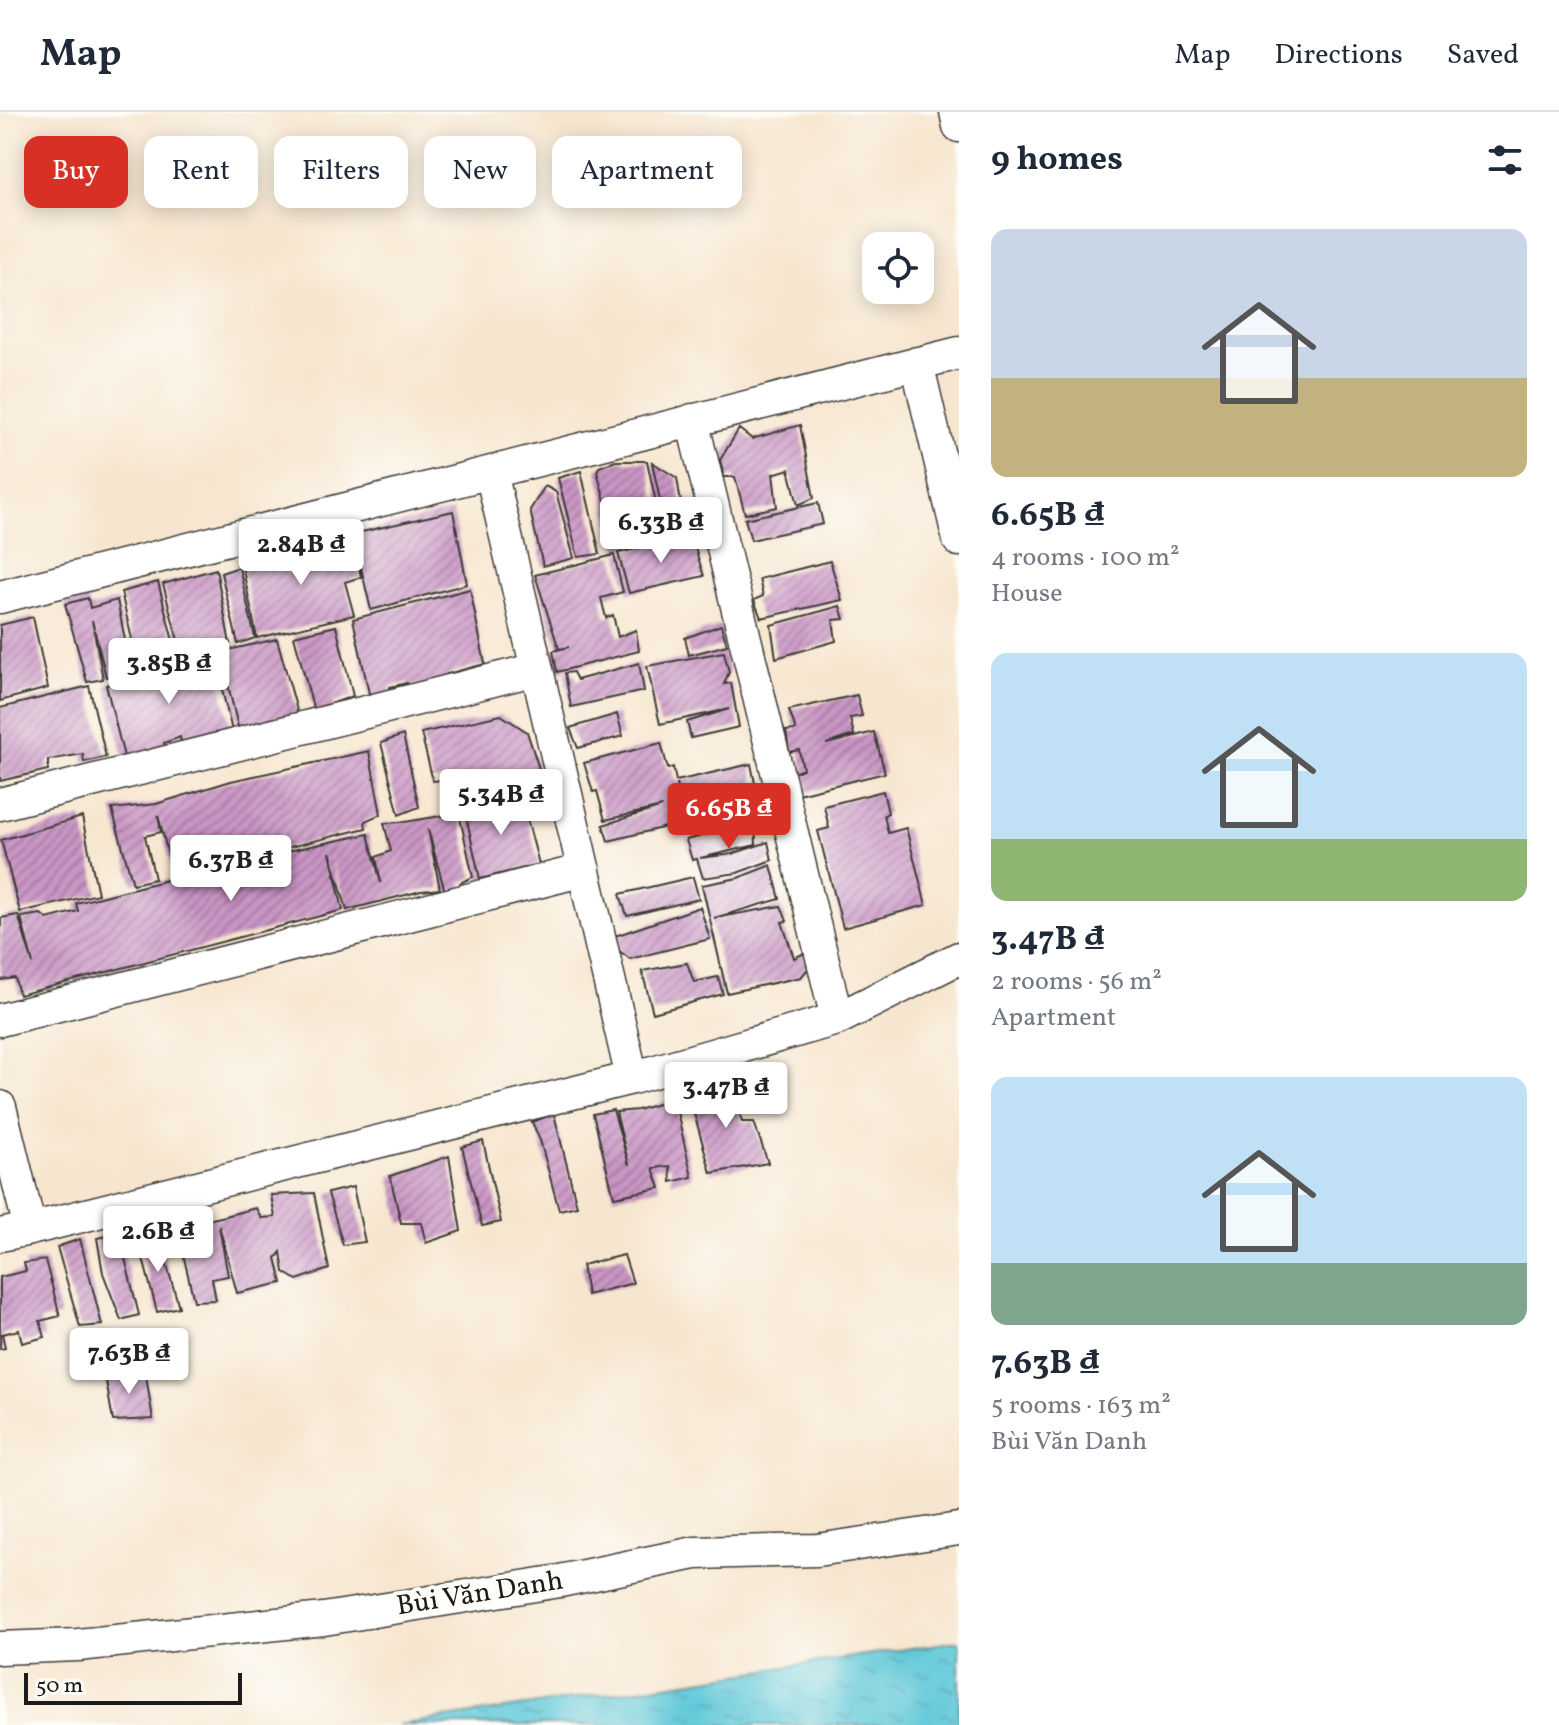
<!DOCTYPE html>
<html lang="en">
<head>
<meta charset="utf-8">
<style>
  :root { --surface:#fff; --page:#f6f6f7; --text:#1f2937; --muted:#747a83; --line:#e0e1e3; --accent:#d93025 }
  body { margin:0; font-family:Vollkorn,serif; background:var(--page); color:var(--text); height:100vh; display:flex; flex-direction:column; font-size:30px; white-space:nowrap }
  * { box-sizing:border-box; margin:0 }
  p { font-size:26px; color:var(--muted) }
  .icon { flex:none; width:44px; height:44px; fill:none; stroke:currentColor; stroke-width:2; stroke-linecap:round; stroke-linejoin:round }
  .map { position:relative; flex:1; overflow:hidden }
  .drawer { display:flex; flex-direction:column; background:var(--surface); width:600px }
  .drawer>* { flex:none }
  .banner { position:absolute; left:24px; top:24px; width:760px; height:72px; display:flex; gap:16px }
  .fabs { position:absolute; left:862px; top:120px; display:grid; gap:16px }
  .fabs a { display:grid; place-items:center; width:72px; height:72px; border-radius:16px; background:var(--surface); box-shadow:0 4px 20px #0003; font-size:40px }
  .scale { position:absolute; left:24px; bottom:20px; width:218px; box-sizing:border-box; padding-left:8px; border:4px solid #1c1c1c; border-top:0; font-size:22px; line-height:28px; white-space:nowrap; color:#1c1c1c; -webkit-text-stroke:6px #fdfcf7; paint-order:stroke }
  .price { position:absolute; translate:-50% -68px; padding:0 18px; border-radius:8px; background:#fff; color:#222; font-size:26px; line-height:52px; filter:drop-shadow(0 2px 4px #0008) }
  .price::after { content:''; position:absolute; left:50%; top:48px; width:24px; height:18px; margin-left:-12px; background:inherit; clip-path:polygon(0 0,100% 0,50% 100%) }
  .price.selected { background:var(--accent); color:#fff }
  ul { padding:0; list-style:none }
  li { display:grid; align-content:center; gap:16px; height:424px; padding:0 32px }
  li span { display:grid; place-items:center; height:248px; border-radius:16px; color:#555 }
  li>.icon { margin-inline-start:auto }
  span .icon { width:144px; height:144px; fill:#fffc; stroke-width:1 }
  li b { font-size:34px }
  h2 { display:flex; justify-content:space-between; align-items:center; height:96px; padding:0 32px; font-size:34px }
  .pill { padding:0 28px; border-radius:16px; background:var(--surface); box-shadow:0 4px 20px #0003; font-size:28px; line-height:72px }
  .pill.selected { background:var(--accent); color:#fff }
  header { display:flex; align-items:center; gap:48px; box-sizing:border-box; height:112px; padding:0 40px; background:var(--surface); border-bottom:2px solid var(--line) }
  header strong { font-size:38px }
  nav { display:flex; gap:44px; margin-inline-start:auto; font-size:28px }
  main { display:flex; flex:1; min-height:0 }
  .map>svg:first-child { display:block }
  .water { fill:url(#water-ripples); stroke:#3c727a; stroke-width:2 }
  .building { fill:url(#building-hatch) }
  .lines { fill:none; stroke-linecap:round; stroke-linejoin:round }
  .minor-casing { stroke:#3d3a37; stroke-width:35 }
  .minor { stroke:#fff; stroke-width:32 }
  .labels { text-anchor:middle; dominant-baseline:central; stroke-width:8; stroke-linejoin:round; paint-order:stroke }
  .street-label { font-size:28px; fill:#1c1c1c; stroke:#fdfcf7 }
</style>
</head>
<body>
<header>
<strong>Map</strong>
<nav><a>Map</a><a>Directions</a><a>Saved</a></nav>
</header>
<main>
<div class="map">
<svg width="959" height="1613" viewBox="0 0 959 1613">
  <defs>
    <pattern id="water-ripples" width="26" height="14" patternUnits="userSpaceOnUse" patternTransform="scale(2)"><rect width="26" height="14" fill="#5dc7d8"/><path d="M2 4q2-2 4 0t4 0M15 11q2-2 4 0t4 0" fill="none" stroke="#50aab9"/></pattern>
    <pattern id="building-hatch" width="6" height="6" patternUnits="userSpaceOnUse" patternTransform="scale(2)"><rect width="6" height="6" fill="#c995c4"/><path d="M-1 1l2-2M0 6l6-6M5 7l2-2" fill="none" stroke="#a2799e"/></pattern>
  </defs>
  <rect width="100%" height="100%" fill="#fdfcf7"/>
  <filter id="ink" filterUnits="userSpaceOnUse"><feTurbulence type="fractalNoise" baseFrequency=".0125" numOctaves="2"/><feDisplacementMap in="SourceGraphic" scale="16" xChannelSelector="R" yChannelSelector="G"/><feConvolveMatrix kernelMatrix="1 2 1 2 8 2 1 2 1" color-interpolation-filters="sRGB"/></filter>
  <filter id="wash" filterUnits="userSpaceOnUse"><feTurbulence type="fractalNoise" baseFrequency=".006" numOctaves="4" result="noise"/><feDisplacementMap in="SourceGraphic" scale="32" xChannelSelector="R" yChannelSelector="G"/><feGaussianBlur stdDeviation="1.8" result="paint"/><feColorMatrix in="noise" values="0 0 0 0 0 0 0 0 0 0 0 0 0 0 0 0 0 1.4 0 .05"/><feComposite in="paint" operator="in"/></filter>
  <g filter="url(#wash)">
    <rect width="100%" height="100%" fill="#f7e6cf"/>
    <path class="water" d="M959,1529V1613H398Z"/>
    <g id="blocks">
      <path class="building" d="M800,313L814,386L798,393L789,357L773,362L777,395L745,402L735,365H724L720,348L739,317L752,327Z
        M616,349H647L664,428L618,437L597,359L599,355Z
        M652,350L677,366L686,422H667Z
        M581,359L600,442L578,445L558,366Z
        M545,374L556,380L574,446L543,454L530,398Z
        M818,391L823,412L751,428L745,407Z
        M453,399L467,472L371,498L353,422Z
        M691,424L704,464L629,481L618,441Z
        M353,428L361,465L345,470L354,503L257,526L242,453L295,438Z
        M614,443L623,480L601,486L606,506L613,503L618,525L636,518L639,539L557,560L553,539L569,535L559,537L535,463Z
        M830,449L842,488L761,506L754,488L763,484L759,467Z
        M239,455L255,526L238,532L221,461Z
        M216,457L230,532L182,544L163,472Z
        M158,470L176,541L138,554L121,480Z
        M470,477L485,552L447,562L449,568L409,575L407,571L390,575L392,586L371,591L353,507Z
        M88,486L90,496L117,488L131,558L106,565L92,508L103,567L87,570L65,492Z
        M840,494L844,507L833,508L836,529L776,546L771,513Z
        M33,505L48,576L0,589V513Z
        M721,513L727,533L689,543L685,526Z
        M336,514L353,584L333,591L336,599L315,603L294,524Z
        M277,527L298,602L277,606V615L240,623L220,540Z
        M724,540L729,560L724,572L731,571L739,615L691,626L687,610L729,597L660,612L647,554Z
        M209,543L217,557L232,619L181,630L180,625L164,631L166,640L124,645L106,573L162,552Z
        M639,551L644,579L571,595L565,561L573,560L577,568Z
        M89,574L106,645L84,650L83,642L48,648V658L0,669V596Z
        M857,583L862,604L850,606L854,623L826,632L874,620L885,661L798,682L793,661L803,657L799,638L789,640L786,619L796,618L789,598Z
        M617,602L623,624L578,636L570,616Z
        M501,603L527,620L544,672L499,684L495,666L474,668L477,686L458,690L453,667L433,669L421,621Z
        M403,623L419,695L399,703L381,631Z
        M661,631L668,657L673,655L676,669L751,652L759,691L687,710L676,672L679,690L673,692L678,712L608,729L603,713L662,695L605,708L597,679L593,680L584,651Z
        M369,639L381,702L365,709L366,716L250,745L248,735L227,740L229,748L173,761L158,703L161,720L145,724L155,767L133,772L112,697L156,692L231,669Z
        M883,679L888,701L884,703L888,721L906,716L926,793L843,816L818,719L829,716L824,694Z
        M521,684L539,752L480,767L464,695Z
        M459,701L473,765L460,771L463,776L445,780L428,717L440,777L421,779L347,798L330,740L343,798L19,883L15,866L0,868L1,806L18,803L33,852L21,805L41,802L47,807L78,799L76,791L246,748L368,722L381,771L376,745L391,739L384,711L405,710Z
        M82,705L98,782L20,800L1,728Z
        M755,710L756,733L700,746L732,742L768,730L772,748L737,761L703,766L697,747L692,748L686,728Z
        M771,753L780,787L714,806L781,794L787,809L782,810L794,846L807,840L808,857L801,865L727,881L702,773L738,766Z
        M693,765L699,787L627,804L620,782Z
        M700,795L710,827L630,847L618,838L615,824Z
        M687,851L694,870L718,865L723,882L653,901L642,859Z
        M732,972L742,1010H754L768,1051L711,1061L688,980Z
        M674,987L692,1065L671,1070L670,1054L653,1056L660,1076L614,1085L593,1002L613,998L629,1053L616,1000L638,998Z
        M554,1002L577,1094L559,1098L540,1028L532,1010Z
        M483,1029L501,1110L482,1114L462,1035Z
        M449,1044L461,1119L426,1131L421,1111H401L390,1064Z
        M353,1075L365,1130L343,1133L328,1081Z
        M314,1081L329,1157L297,1168L284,1160L281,1140L276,1146L282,1171L237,1181L219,1114L228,1164L212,1167L216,1188L194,1189L177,1116L256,1096L261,1106L275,1105L271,1083Z
        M119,1122L139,1203L121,1208L103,1161L97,1126Z
        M158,1122L179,1195L157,1200L138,1127Z
        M80,1127L102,1213L80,1215L57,1135Z
        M624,1143L633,1171L587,1183L582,1153Z
        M45,1148L60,1204L40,1209L45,1225L22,1231L19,1218L2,1222L5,1236L0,1237V1165L26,1159L24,1151Z
        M145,1258L153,1307L113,1309L105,1263Z"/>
    </g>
  </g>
  <g filter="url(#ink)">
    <use href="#blocks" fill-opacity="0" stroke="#3d3a37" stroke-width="2"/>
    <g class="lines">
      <g class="minor-casing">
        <path id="minor" d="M956,0L959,14
          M917,251L959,428
          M692,308L837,907
          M491,360L632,966
          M0,485L959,241
          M0,692L537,557
          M0,908L584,758
          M0,995L30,1117L632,966L837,907L959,846
          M0,1123L30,1117
          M0,1536L78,1533L324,1507L560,1469L695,1441L817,1438L959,1417"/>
      </g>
      <use href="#minor" class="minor"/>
    </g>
  </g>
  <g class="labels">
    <g class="street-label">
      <text transform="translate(480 1482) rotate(-9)">Bùi Văn Danh</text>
    </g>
  </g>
</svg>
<div class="fabs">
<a><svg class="icon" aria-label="locate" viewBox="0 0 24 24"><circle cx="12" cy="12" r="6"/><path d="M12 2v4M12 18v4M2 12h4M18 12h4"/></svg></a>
</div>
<div class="scale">50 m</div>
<b class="price" style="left:661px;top:453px">6.33B ₫</b>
<b class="price" style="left:301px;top:475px">2.84B ₫</b>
<b class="price" style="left:169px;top:594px">3.85B ₫</b>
<b class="price" style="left:501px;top:725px">5.34B ₫</b>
<b class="price selected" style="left:729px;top:739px">6.65B ₫</b>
<b class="price" style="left:231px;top:791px">6.37B ₫</b>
<b class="price" style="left:726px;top:1018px">3.47B ₫</b>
<b class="price" style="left:158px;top:1162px">2.6B ₫</b>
<b class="price" style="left:129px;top:1284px">7.63B ₫</b>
<div class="banner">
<a class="pill selected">Buy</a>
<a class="pill">Rent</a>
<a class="pill">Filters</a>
<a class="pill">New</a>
<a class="pill">Apartment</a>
</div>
</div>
<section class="drawer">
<h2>9 homes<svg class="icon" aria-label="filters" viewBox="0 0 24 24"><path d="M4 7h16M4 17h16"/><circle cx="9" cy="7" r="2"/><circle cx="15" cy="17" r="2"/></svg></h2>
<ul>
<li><span style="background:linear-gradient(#c9d6e8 60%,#c2b280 0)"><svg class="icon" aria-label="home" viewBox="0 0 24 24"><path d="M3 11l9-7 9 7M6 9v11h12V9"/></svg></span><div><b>6.65B ₫</b><p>4 rooms · 100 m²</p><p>House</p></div></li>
<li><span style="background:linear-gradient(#bfe0f5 75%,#8fb573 0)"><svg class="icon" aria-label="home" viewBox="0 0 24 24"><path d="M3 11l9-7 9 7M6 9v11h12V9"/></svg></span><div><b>3.47B ₫</b><p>2 rooms · 56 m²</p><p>Apartment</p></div></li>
<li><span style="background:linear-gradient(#bfe0f5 75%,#7fa58c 0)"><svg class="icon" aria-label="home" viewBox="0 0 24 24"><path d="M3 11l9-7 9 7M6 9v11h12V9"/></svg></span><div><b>7.63B ₫</b><p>5 rooms · 163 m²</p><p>Bùi Văn Danh</p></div></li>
</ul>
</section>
</main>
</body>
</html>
